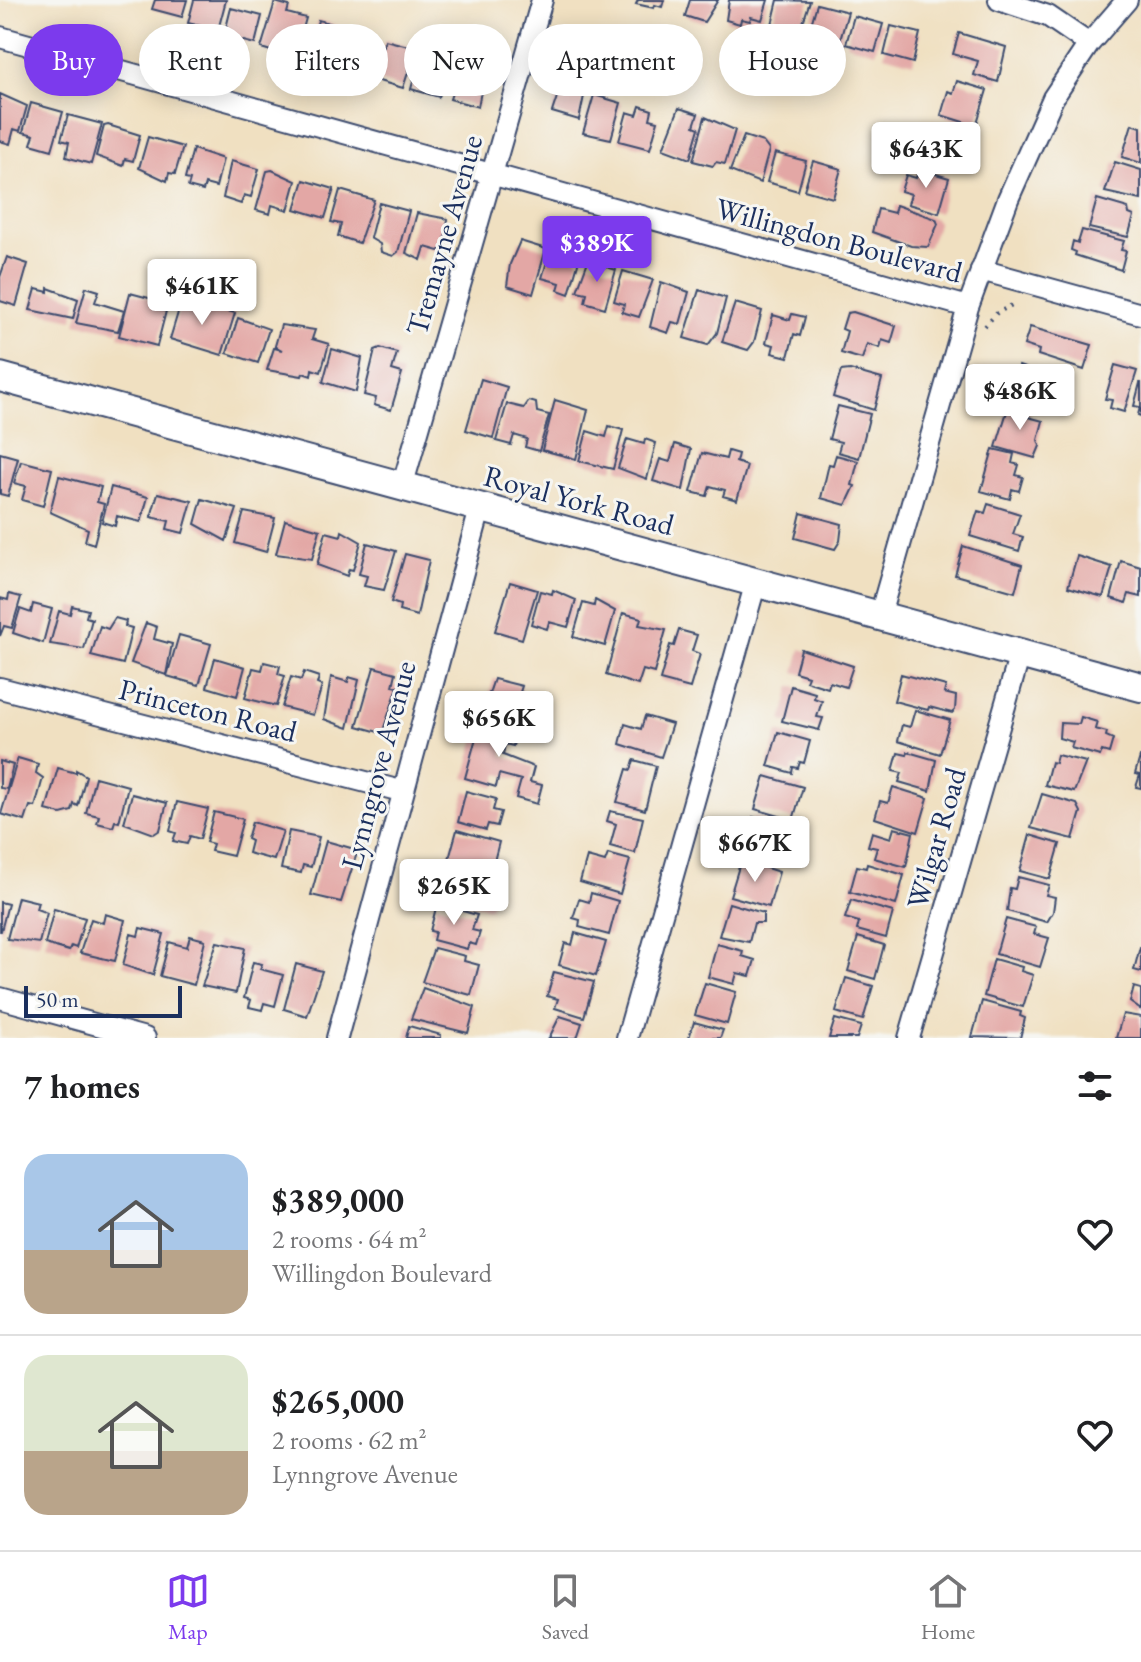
<!DOCTYPE html>
<html lang="en">
<head>
<meta charset="utf-8">
<style>
  :root { --surface:#fff; --page:#f6f6f6; --text:#202124; --muted:#757577; --line:#e0e0e0; --accent:#7c3aed }
  body { margin:0; font-family:"EB Garamond",serif; background:var(--page); color:var(--text); height:100vh; display:flex; flex-direction:column; font-size:30px; white-space:nowrap }
  * { box-sizing:border-box; margin:0 }
  p { font-size:26px; color:var(--muted) }
  .icon { flex:none; width:44px; height:44px; fill:none; stroke:currentColor; stroke-width:2; stroke-linecap:round; stroke-linejoin:round }
  .map { position:relative; height:1038px; overflow:hidden }
  .drawer { display:flex; flex-direction:column; background:var(--surface); flex:1 }
  .drawer>* { flex:none }
  .banner { position:absolute; left:24px; top:24px; width:1094px; height:72px; display:flex; gap:16px }
  .scale { position:absolute; left:24px; bottom:20px; width:158px; box-sizing:border-box; padding-left:8px; border:4px solid #1b2f5e; border-top:0; font-size:22px; line-height:28px; white-space:nowrap; color:#1b2f5e; -webkit-text-stroke:6px #f6f6f2; paint-order:stroke }
  .price { position:absolute; translate:-50% -68px; padding:0 18px; border-radius:8px; background:#fff; color:#222; font-size:26px; line-height:52px; filter:drop-shadow(0 2px 4px #0008) }
  .price::after { content:''; position:absolute; left:50%; top:48px; width:24px; height:18px; margin-left:-12px; background:inherit; clip-path:polygon(0 0,100% 0,50% 100%) }
  .price.active { background:var(--accent); color:#fff }
  ul { padding:0; list-style:none }
  li { display:flex; align-items:center; gap:24px; height:200px; padding:0 24px }
  li+li { border-top:2px solid var(--line) }
  li span { display:grid; place-items:center; flex:none; width:224px; height:160px; border-radius:24px; color:#555 }
  li>.icon { margin-inline-start:auto }
  span .icon { width:96px; height:96px; fill:#fffc; stroke-width:1 }
  li b { font-size:34px }
  h2 { display:flex; justify-content:space-between; align-items:center; height:96px; padding:0 24px; font-size:34px }
  .tag { padding:0 28px; border-radius:36px; background:var(--surface); box-shadow:0 4px 20px #0003; font-size:28px; line-height:72px }
  .tag.active { background:var(--accent); color:#fff }
  .dock { display:flex; justify-content:space-around; align-items:center; height:112px; border-top:2px solid var(--line); background:var(--surface); font-size:22px; color:var(--muted) }
  .dock a { display:grid; justify-items:center; gap:4px }
  .dock .active { color:var(--accent) }
  .map>svg:first-child { display:block }
  .building { fill:#e3a7a5 }
  .lines { fill:none; stroke-linecap:round; stroke-linejoin:round }
  .street-casing { stroke:#3b4a6d; stroke-width:24 }
  .secondary-casing { stroke:#3b4a6d; stroke-width:32 }
  .path { stroke:#3b4a6d; stroke-width:4; stroke-dasharray:2 6; stroke-linecap:butt }
  .street { stroke:#fff; stroke-width:20 }
  .secondary { stroke:#fff; stroke-width:28 }
  .labels { text-anchor:middle; dominant-baseline:central; stroke-width:6; stroke-linejoin:round; paint-order:stroke }
  .street-label { font-size:30px; fill:#1b2f5e; stroke:#f6f6f2 }
</style>
</head>
<body>
<div class="map">
<svg width="1141" height="1038" viewBox="0 0 1141 1038">
  <rect width="100%" height="100%" fill="#f6f6f2"/>
  <filter id="ink" filterUnits="userSpaceOnUse"><feTurbulence type="fractalNoise" baseFrequency=".0125" numOctaves="2"/><feDisplacementMap in="SourceGraphic" scale="16" xChannelSelector="R" yChannelSelector="G"/><feConvolveMatrix kernelMatrix="1 2 1 2 8 2 1 2 1" color-interpolation-filters="sRGB"/></filter>
  <filter id="wash" filterUnits="userSpaceOnUse"><feTurbulence type="fractalNoise" baseFrequency=".006" numOctaves="4" result="noise"/><feDisplacementMap in="SourceGraphic" scale="32" xChannelSelector="R" yChannelSelector="G"/><feGaussianBlur stdDeviation="1.8" result="paint"/><feColorMatrix in="noise" values="0 0 0 0 0 0 0 0 0 0 0 0 0 0 0 0 0 1.4 0 .05"/><feComposite in="paint" operator="in"/></filter>
  <g filter="url(#wash)">
    <rect width="100%" height="100%" fill="#f0e0c1"/>
    <g id="blocks">
      <path class="building" d="M155,0H187L182,17L152,9Z
        M194,0H226L218,30L188,23Z
        M638,0H664L662,7L655,5L654,8L636,4Z
        M690,0H718L704,22L685,16Z
        M729,0H768L762,20L751,17L750,21L741,19L740,24L726,20Z
        M778,0L810,1L797,41L784,38L783,45L768,41Z
        M275,2L289,6L287,13L306,18L295,58L261,48Z
        M817,4L848,12L839,44L835,42L830,59L803,52Z
        M231,8L262,16L255,44L224,36Z
        M854,16L883,24L875,52L846,44Z
        M318,20L339,26L327,69L296,61L304,32L314,35Z
        M891,26L920,33L913,63L884,55Z
        M959,33L1006,47L998,82L974,75L978,61L953,54Z
        M354,38L367,41L365,49L372,51L365,79L333,71L341,42L352,45Z
        M385,40L416,48L403,88L372,79Z
        M467,48L488,54L478,107L450,99Z
        M419,60L448,68L439,97L411,89Z
        M569,61L590,67L579,120L552,112Z
        M957,81L987,90L976,126L941,115L948,91L953,93Z
        M0,94L27,106L20,131L14,129L10,144L0,141Z
        M594,95L621,103L611,139L583,133Z
        M31,103L63,112L52,150L31,144L34,135L23,132Z
        M640,106L652,110L650,119L658,121L650,149L619,141L627,112L637,115Z
        M679,108L698,114L694,126L699,128L690,159L663,149Z
        M68,115L102,124L91,164L66,157L69,142L61,140Z
        M705,117L735,130L725,164L716,162L713,166L693,161Z
        M1132,124L1141,127V163L1122,157Z
        M108,125L140,135L133,161L125,159L123,166L96,156L104,126Z
        M935,126L968,134L965,146L968,147L958,170L914,157L911,154L918,141L936,146L939,135L932,133Z
        M744,136L763,142L769,150L760,183L730,171Z
        M148,137L183,147L175,174L169,173L167,181L139,168Z
        M193,149L223,159L216,187L205,184L203,191L188,187L190,180L185,179Z
        M775,153L806,161L798,191L767,182Z
        M231,161L259,169L251,197L244,195L241,204L223,198Z
        M813,161L841,169L833,198L804,190Z
        M1115,162L1141,170V200L1105,192Z
        M919,169L949,178L939,213L908,204L911,194L901,191L906,175L916,178Z
        M272,170L296,181L288,210L272,205L270,214L256,210L267,171Z
        M304,180L334,189L325,218L295,209Z
        M340,190L374,200L359,243L338,236L341,224L331,222Z
        M1097,199L1128,208L1129,214L1134,216L1128,237L1089,228Z
        M379,203L409,211L398,252L393,256L381,252L380,244L370,238Z
        M896,205L936,219L938,224L928,247L911,246L872,232L878,209L894,213Z
        M417,213L448,219L444,247L439,251L425,247L421,260L406,253Z
        M1082,230L1124,241L1121,250L1126,251L1121,270L1075,255L1076,252L1071,250L1073,241L1078,243Z
        M520,241L546,249L533,294L507,286L510,264Z
        M550,252L564,256L565,252L579,260L569,294L558,290L560,283L542,278Z
        M7,257L28,264L16,306L0,301V277Z
        M588,261L616,270L605,308L585,302L587,293L577,291Z
        M623,271L653,280L639,317L622,312L624,304L614,301Z
        M661,282L689,292L680,324L672,322L668,333L650,327Z
        M86,287L99,291L95,302L124,311L118,331L76,323Z
        M48,288L78,299L73,319L30,310L36,289L48,292Z
        M699,290L726,298L717,333L708,345L684,338Z
        M130,293L164,302L162,310L166,311L157,346L119,336Z
        M183,296L196,300L194,306L209,311L210,306L235,313L222,355L170,339Z
        M735,303L762,311L754,342L748,350L722,342Z
        M853,312L896,326L891,343L882,340L880,348L867,344L862,359L841,353L847,331L842,329L847,313Z
        M792,314L805,317L800,336L794,334L788,357L772,353L774,345L766,343L773,315L790,320Z
        M238,318L269,329L258,363L227,353Z
        M281,325L315,330L312,339L329,344L321,372L312,369L311,376L303,373L302,376L267,370L274,348L282,350L275,346Z
        M1030,327L1092,345L1084,370L1038,355L1039,350L1024,345Z
        M380,348L397,353L392,370L402,373L391,410L374,405L376,398L364,395L375,350Z
        M332,349L362,358L356,392L323,382Z
        M1115,365L1137,371L1124,412L1110,408L1112,400L1105,399Z
        M1019,366L1053,378L1039,408L1009,400Z
        M850,370L882,379L874,410L833,397L841,371Z
        M481,379L507,387L493,438L466,430Z
        M1140,383H1141V416L1138,415L1140,407L1134,406Z
        M555,400L588,410L576,459L542,450Z
        M529,401L536,403L537,412L549,415L539,451L525,447L527,439L514,435L511,445L496,441L507,404L524,408Z
        M1010,402L1031,408L1028,417L1043,421L1038,440L1040,446L1035,458L996,447Z
        M838,406L870,414L859,458L838,452L841,442L829,439Z
        M609,426L623,430L613,469L579,461L587,431L606,437Z
        M627,439L644,444L645,439L656,443L647,479L618,468Z
        M675,444L691,449L683,490L653,481L660,459L670,462Z
        M993,449L1014,454L1012,463L1019,465L1016,475L1023,477L1019,491L1012,489L1010,499L981,491Z
        M728,451L738,454L736,462L747,466L737,500L723,496L725,490L710,486L707,496L691,492L702,453L726,459Z
        M0,453L18,458L8,496L0,494Z
        M836,455L858,461L852,485L855,486L846,505L821,498L829,464L833,465Z
        M21,461L52,469L43,506L22,500L26,486L14,483Z
        M59,476L101,487L97,502L104,504L94,544L85,541L88,529L50,512Z
        M111,487L148,497L141,522L117,516L115,526L102,522Z
        M158,493L192,501L183,533L167,529L169,521L151,517Z
        M202,499L237,509L226,541L195,524Z
        M988,504L1020,514L1013,534L1023,537L1019,551L970,536L978,511L985,513Z
        M244,512L275,518L266,552L235,543Z
        M801,513L842,524L840,541L835,549L795,538Z
        M285,520L320,530L312,559L276,554Z
        M342,531L361,542L353,570L349,569L347,576L317,565L326,532L341,536Z
        M367,543L396,551L384,590L364,586L367,576L359,574Z
        M963,546L1022,565L1015,592L955,575Z
        M405,554L429,560L417,616L399,611L400,605L391,602Z
        M1077,556L1112,567L1103,597L1068,587Z
        M1121,561L1141,567V597L1129,594L1126,603L1111,598Z
        M510,582L537,590L522,639L495,631Z
        M553,590L576,600L568,627L549,622L547,629L531,624L540,591L552,594Z
        M9,594L21,597L12,628L4,626L0,636V598L8,600Z
        M595,600L615,611L605,646L573,637L583,603L594,606Z
        M33,604L52,609L43,643L13,633L20,609L31,613Z
        M72,606L88,610L86,617L92,619L84,649L50,644L59,611L70,614Z
        M623,613L641,618L639,625L666,630L654,673L643,670L638,685L606,675Z
        M115,618L126,621L125,626L132,628L123,664L91,656L100,626L108,629Z
        M146,623L157,627L154,639L172,644L166,675L131,663Z
        M679,630L697,635L692,651L700,654L690,688L660,680L670,645L674,646Z
        M179,635L211,644L199,685L167,676Z
        M801,649L853,666L846,687L830,682L828,688L806,681L808,676L795,672Z
        M215,658L245,667L237,696L207,687Z
        M264,662L280,666L278,674L285,676L276,706L245,698L253,668L262,670Z
        M374,667L396,673L393,686L398,687L382,733L357,726Z
        M304,672L319,677L317,684L322,686L313,715L282,707L291,677L301,680Z
        M901,674L946,686L944,693L956,696L955,710L952,713L929,707L928,710L894,701Z
        M331,677L348,682L349,677L359,680L348,728L324,719Z
        M494,679L522,686L520,692L527,694L523,709L516,707L513,718L484,708Z
        M791,686L815,693L814,698L822,701L817,717L823,718L819,730L782,721Z
        M915,710L950,720L940,754L898,741L902,725L910,727Z
        M476,716L511,723L509,728L517,730L513,746L505,744L503,755L534,767L530,782L542,785L537,804L516,798L521,780L499,774L496,787L465,778L477,734L471,733Z
        M645,716L672,724L661,757L620,744L625,724L641,729Z
        M1081,717L1097,722L1095,729L1107,732L1106,736L1113,739L1109,753L1102,751L1100,756L1071,748L1073,742L1059,738L1060,723L1079,724Z
        M778,732L810,741L804,763L800,762L798,768L793,767L792,773L768,766Z
        M908,752L936,760L930,791L899,782L902,773L893,771L898,753L907,755Z
        M1057,755L1086,762L1074,792L1045,785L1051,762L1055,763Z
        M1140,757H1141V788L1136,787L1140,775L1135,774Z
        M18,758L38,764L36,773L43,778L35,807L30,806L25,821L1,814Z
        M634,760L656,766L645,810L617,802L627,769L631,770Z
        M0,761L13,765L7,789L0,788Z
        M58,768L76,773V770L86,776L78,806L74,804L72,811L61,814L46,810Z
        M765,776L803,787L793,820L755,809Z
        M95,777L128,786L119,822L115,821L113,827L97,823L99,816L86,813Z
        M893,787L928,798L918,832L875,818L880,801L888,803Z
        M466,791L496,799L493,810L501,812L497,826L488,824L486,830L458,822Z
        M132,794L167,803L160,830L154,834L124,823Z
        M1042,794L1077,804L1081,812L1073,839L1031,828Z
        M177,802L208,809L200,839L190,836L187,844L173,841L176,833L170,831Z
        M610,811L643,818L635,853L610,846L616,824L607,821Z
        M214,812L243,819L233,856L211,851L213,844L206,842Z
        M753,817L785,827L781,838L790,841L786,853L771,849L767,860L743,852Z
        M252,822L283,831L274,860L248,853L251,841L247,839Z
        M894,828L913,833L906,867L874,858L877,848L868,846L872,832L891,838Z
        M457,830L499,842L492,869L449,859Z
        M289,831L319,837L311,867L303,865L301,873L281,869Z
        M1030,835L1060,844L1050,879L1020,871Z
        M326,841L358,850L341,902L311,895Z
        M608,854L630,860L620,894L580,882L587,857L605,862Z
        M741,860L779,872L769,907L730,896Z
        M867,864L904,875L896,905L850,892L857,866L866,868Z
        M449,866L484,879L482,886L495,889L490,908L441,897Z
        M1018,877L1049,885L1046,895L1055,897L1053,912L1047,922L1007,911L1010,888L1015,889Z
        M591,893L618,901L609,935L579,927L580,920L573,918L579,899L589,902Z
        M18,897L38,902L36,909L47,913L39,943L7,939Z
        M851,900L893,912L886,938L857,930L859,922L845,918Z
        M0,902L8,904L1,931H0Z
        M729,903L763,913V923H754L749,942L719,936Z
        M437,904L477,915L472,930L480,932L476,945L469,943L467,949L433,940L435,932L430,931Z
        M54,909L85,918L76,948L71,946L69,951L45,944Z
        M105,914L125,920L115,961L80,953L91,919L103,923Z
        M1006,919L1036,927L1034,934L1049,938L1040,967L996,954Z
        M140,928L164,934L153,975L123,965L131,934L138,936Z
        M575,933L606,942L596,976L559,965L565,943L572,945Z
        M190,936L205,940L194,985L160,976L169,942L187,947Z
        M858,937L884,945L875,979L848,971Z
        M217,942L245,948L236,993L202,986Z
        M717,944L743,951L742,956L755,960L750,976L737,973L734,984L708,977Z
        M1140,947H1141V972L1134,970Z
        M434,948L465,956L464,961L479,965L471,995L422,982Z
        M994,959L1022,967L1021,971L1033,975L1023,1007L984,996Z
        M253,962L262,964L260,969L283,975L275,1006L264,1003L262,1010L249,1007L251,1000L244,998Z
        M296,964L322,971L307,1016L284,1009Z
        M554,972L594,982L584,1017L555,1008L558,999L547,996Z
        M846,978L873,986L863,1020L836,1012Z
        M705,983L736,992L727,1024L695,1015Z
        M1134,987L1141,989V1010L1130,1002Z
        M423,988L475,1007L468,1033L411,1019Z
        M982,1001L1021,1012L1020,1016L1025,1018L1020,1038L972,1037Z
        M1123,1014L1141,1017V1038H1116Z
        M560,1016L582,1023L577,1038H549Z
        M835,1019L861,1026L857,1038H829Z
        M694,1022L723,1030L720,1038H689Z
        M409,1026L441,1035V1038H406Z"/>
    </g>
  </g>
  <g filter="url(#ink)">
    <use href="#blocks" fill-opacity="0" stroke="#3b4a6d" stroke-width="2"/>
    <g class="lines">
      <g class="street-casing">
        <path id="street" d="M999,0L1048,16L1089,44
          M0,37L968,307
          M981,270L1141,314
          M402,487L542,0
          M880,615L968,307L1008,199L1053,98L1089,44L1127,0
          M0,688L401,791
          M0,998L145,1038
          M337,1038L480,509
          M627,1038L756,582
          M909,1038L1020,654"/>
      </g>
      <g class="secondary-casing">
        <path id="secondary" d="M0,377L1141,687"/>
      </g>
      <path class="path" d="M985,326L997,313L1014,304"/>
      <use href="#street" class="street"/>
      <use href="#secondary" class="secondary"/>
    </g>
  </g>
  <g class="labels">
    <g class="street-label">
      <text transform="translate(444 235) rotate(-74)">Tremayne Avenue</text>
      <text transform="translate(839 240) rotate(15)">Willingdon Boulevard</text>
      <text transform="translate(579 500) rotate(15)">Royal York Road</text>
      <text transform="translate(208 710) rotate(14)">Princeton Road</text>
      <text transform="translate(378 765) rotate(-75)">Lynngrove Avenue</text>
      <text transform="translate(936 838) rotate(-74)">Wilgar Road</text>
    </g>
  </g>
</svg>
<div class="scale">50 m</div>
<b class="price" style="left:926px;top:190px">$643K</b>
<b class="price active" style="left:597px;top:284px">$389K</b>
<b class="price" style="left:202px;top:327px">$461K</b>
<b class="price" style="left:1020px;top:432px">$486K</b>
<b class="price" style="left:499px;top:759px">$656K</b>
<b class="price" style="left:755px;top:884px">$667K</b>
<b class="price" style="left:454px;top:927px">$265K</b>
<div class="banner">
<a class="tag active">Buy</a>
<a class="tag">Rent</a>
<a class="tag">Filters</a>
<a class="tag">New</a>
<a class="tag">Apartment</a>
<a class="tag">House</a>
</div>
</div>
<section class="drawer">
<h2>7 homes<svg class="icon" aria-label="filters" viewBox="0 0 24 24"><path d="M4 7h16M4 17h16"/><circle cx="9" cy="7" r="2"/><circle cx="15" cy="17" r="2"/></svg></h2>
<ul>
<li><span style="background:linear-gradient(#a9c7e8 60%,#b9a48a 0)"><svg class="icon" aria-label="home" viewBox="0 0 24 24"><path d="M3 11l9-7 9 7M6 9v11h12V9"/></svg></span><div><b>$389,000</b><p>2 rooms · 64 m²</p><p>Willingdon Boulevard</p></div><svg class="icon" aria-label="heart" viewBox="0 0 24 24"><path d="M12 20l-8-8c-3-5 5-10 8-4 3-6 11-1 8 4z"/></svg></li>
<li><span style="background:linear-gradient(#dfe7d0 60%,#b9a48a 0)"><svg class="icon" aria-label="home" viewBox="0 0 24 24"><path d="M3 11l9-7 9 7M6 9v11h12V9"/></svg></span><div><b>$265,000</b><p>2 rooms · 62 m²</p><p>Lynngrove Avenue</p></div><svg class="icon" aria-label="heart" viewBox="0 0 24 24"><path d="M12 20l-8-8c-3-5 5-10 8-4 3-6 11-1 8 4z"/></svg></li>
</ul>
</section>
<nav class="dock">
<a class="active"><svg class="icon" aria-label="map" viewBox="0 0 24 24"><path d="M3 6l6-2 6 2 6-2v14l-6 2-6-2-6 2zM9 4v14M15 6v14"/></svg>Map</a>
<a><svg class="icon" aria-label="saved" viewBox="0 0 24 24"><path d="M7 4h10v16l-5-4-5 4z"/></svg>Saved</a>
<a><svg class="icon" aria-label="home" viewBox="0 0 24 24"><path d="M3 11l9-7 9 7M6 9v11h12V9"/></svg>Home</a>
</nav>
</body>
</html>
